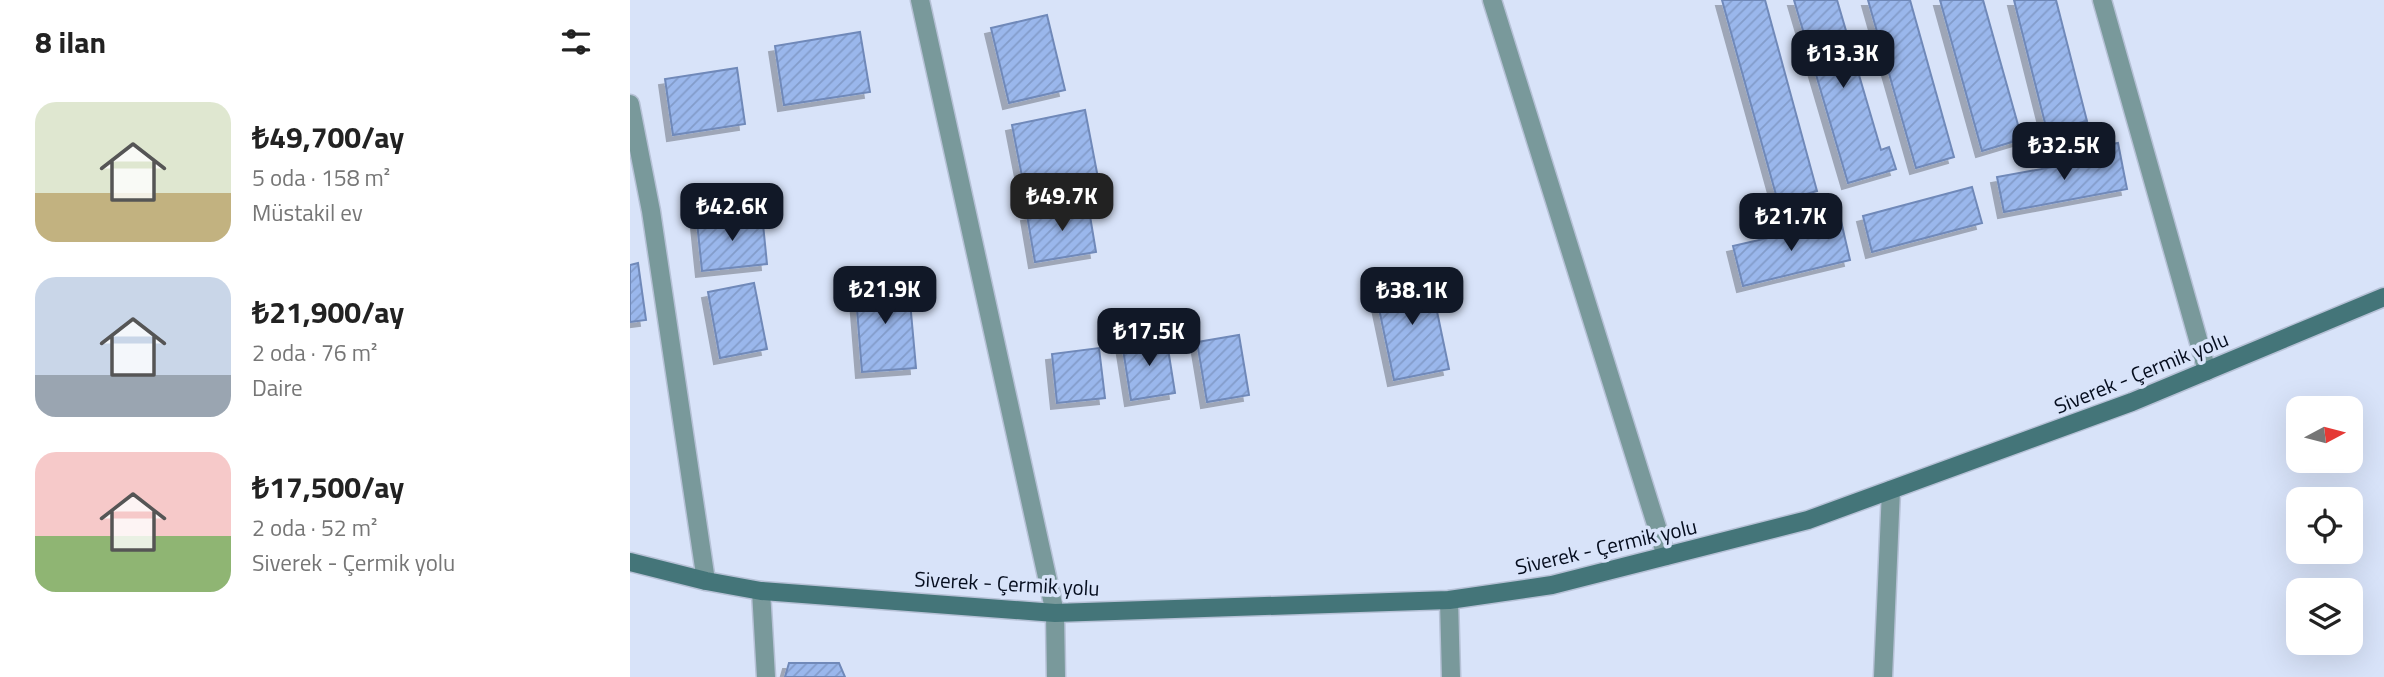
<!DOCTYPE html>
<html lang="tr">
<head>
<meta charset="utf-8">
<style>
  :root { --surface:#fff; --page:#f2f2f2; --text:#222; --muted:#767676; --accent:#111827 }
  body { margin:0; font-family:"Titillium Web",sans-serif; background:var(--page); color:var(--text); height:100vh; display:flex; flex-direction:column; font-size:26px; white-space:nowrap }
  * { box-sizing:border-box; margin:0 }
  p { font-size:23px; color:var(--muted) }
  .icon { flex:none; width:38px; height:38px; fill:none; stroke:currentColor; stroke-width:2; stroke-linecap:round; stroke-linejoin:round }
  .map { position:relative; flex:1; overflow:hidden }
  .sheet { display:flex; flex-direction:column; background:var(--surface); width:630px }
  .sheet>* { flex:none }
  .needle { width:46px; rotate:83deg }
  .tools { position:absolute; left:1656px; top:396px; display:grid; gap:14px }
  .tools a { display:grid; place-items:center; width:77px; height:77px; border-radius:14px; background:var(--surface); box-shadow:0 7px 28px #0002; font-size:35px }
  .price { position:absolute; translate:-50% -60px; padding:0 16px; border-radius:14px; background:var(--accent); color:#fff; font-size:23px; line-height:46px; filter:drop-shadow(0 2px 4px #0008) }
  .price::after { content:''; position:absolute; left:50%; top:42px; width:21px; height:16px; margin-left:-10px; background:inherit; clip-path:polygon(0 0,100% 0,50% 100%) }
  .price.on { background:#222; color:#fff }
  ul { padding:0; list-style:none }
  li { display:flex; align-items:center; gap:21px; height:175px; padding:0 35px }
  li span { display:grid; place-items:center; flex:none; width:196px; height:140px; border-radius:21px; color:#555 }
  li>.icon { margin-inline-start:auto }
  span .icon { width:84px; height:84px; fill:#fffc; stroke-width:1 }
  li b { font-size:30px }
  h2 { display:flex; justify-content:space-between; align-items:center; height:84px; padding:0 35px; font-size:30px }
  main { display:flex; flex:1; min-height:0 }
  .map>svg:first-child { display:block }
  .building { fill:url(#building-hatch); stroke:#7089b9; stroke-width:2; filter:url(#shadow) }
  .lines { fill:none; stroke-linecap:round; stroke-linejoin:round }
  .minor-casing { stroke:#b6c1d6; stroke-width:21 }
  .tertiary-casing { stroke:#b6c1d6; stroke-width:21 }
  .secondary-casing { stroke:#b6c1d6; stroke-width:21 }
  .minor { stroke:#79999b; stroke-width:18 }
  .tertiary { stroke:#79999b; stroke-width:18 }
  .secondary { stroke:#447579; stroke-width:18 }
  .labels { text-anchor:middle; dominant-baseline:central; stroke-width:7; stroke-linejoin:round; paint-order:stroke }
  .street-label { font-size:21px; fill:#050d1e; stroke:#d8e3f9 }
</style>
</head>
<body>
<main>
<section class="sheet">
<h2>8 ilan<svg class="icon" aria-label="filters" viewBox="0 0 24 24"><path d="M4 7h16M4 17h16"/><circle cx="9" cy="7" r="2"/><circle cx="15" cy="17" r="2"/></svg></h2>
<ul>
<li><span style="background:linear-gradient(#dfe7d0 65%,#c2b280 0)"><svg class="icon" aria-label="home" viewBox="0 0 24 24"><path d="M3 11l9-7 9 7M6 9v11h12V9"/></svg></span><div><b>₺49,700/ay</b><p>5 oda · 158 m²</p><p>Müstakil ev</p></div></li>
<li><span style="background:linear-gradient(#c9d6e8 70%,#9aa5b1 0)"><svg class="icon" aria-label="home" viewBox="0 0 24 24"><path d="M3 11l9-7 9 7M6 9v11h12V9"/></svg></span><div><b>₺21,900/ay</b><p>2 oda · 76 m²</p><p>Daire</p></div></li>
<li><span style="background:linear-gradient(#f6c9c9 60%,#8fb573 0)"><svg class="icon" aria-label="home" viewBox="0 0 24 24"><path d="M3 11l9-7 9 7M6 9v11h12V9"/></svg></span><div><b>₺17,500/ay</b><p>2 oda · 52 m²</p><p>Siverek - Çermik yolu</p></div></li>
</ul>
</section>
<div class="map">
<svg width="1754" height="677" viewBox="0 0 1754 677">
  <defs>
    <pattern id="building-hatch" width="6" height="6" patternUnits="userSpaceOnUse" patternTransform="scale(1.75)"><rect width="6" height="6" fill="#9ab7ec"/><path d="M-1 1l2-2M0 6l6-6M5 7l2-2" fill="none" stroke="#839cca"/></pattern>
    <filter id="shadow"><feDropShadow dx="-6" dy="6" stdDeviation="0" flood-color="#0004"/></filter>
  </defs>
  <rect width="100%" height="100%" fill="#d8e3f9"/>
  <path class="building" d="M1092,0H1135L1187,191L1148,202Z
    M1164,0H1207L1251,150L1259,147L1266,169L1218,183Z
    M1238,0H1280L1324,157L1286,168Z
    M1310,0H1353L1392,139L1352,151Z
    M1384,0H1426L1457,121L1417,131Z
    M417,15L435,90L379,103L361,28Z
    M230,32L240,92L154,105L145,46Z
    M107,68L115,124L43,135L35,79Z
    M455,110L468,178L395,192L382,125Z
    M1488,143L1497,189L1374,212L1367,177L1472,158L1470,146Z
    M1342,187L1352,223L1242,252L1233,216Z
    M458,204L466,252L405,262L397,215Z
    M132,214L137,264L72,271L67,222Z
    M1211,221L1220,260L1113,286L1103,246Z
    M8,263L16,320L0,322V265Z
    M799,273L819,369L764,380L744,285Z
    M278,279L286,368L232,372L225,284Z
    M124,283L137,349L90,358L78,292Z
    M609,335L619,395L577,402L567,342Z
    M536,336L545,393L501,400L492,343Z
    M469,348L475,398L427,403L422,354Z
    M159,663H209L215,677H155Z"/>
  <g class="lines">
    <g class="minor-casing">
      <path id="minor" d="M290,0L425,613L426,677
        M1472,0L1577,371
        M0,104L21,211L76,581
        M131,591L136,677
        M819,600L821,677
        M1253,677L1261,490"/>
    </g>
    <g class="tertiary-casing">
      <path id="tertiary" d="M862,0L1036,556"/>
    </g>
    <g class="secondary-casing">
      <path id="secondary" d="M0,562L76,581L131,591L425,613L819,600L922,585L1178,520L1502,402L1754,297"/>
    </g>
    <use href="#minor" class="minor"/>
    <use href="#tertiary" class="tertiary"/>
    <use href="#secondary" class="secondary"/>
  </g>
  <g class="labels">
    <g class="street-label">
      <text transform="translate(1511 372) rotate(-22)">Siverek - Çermik yolu</text>
      <text transform="translate(976 546) rotate(-13)">Siverek - Çermik yolu</text>
      <text transform="translate(377 583) rotate(3)">Siverek - Çermik yolu</text>
    </g>
  </g>
</svg>
<div class="tools">
<a><svg class="needle" viewBox="-14 -14 28 28"><path d="M0-13l5 13h-10z" fill="#e53935"/><path d="M0 13l5-13h-10z" fill="#767676"/></svg></a>
<a><svg class="icon" aria-label="locate" viewBox="0 0 24 24"><circle cx="12" cy="12" r="6"/><path d="M12 2v4M12 18v4M2 12h4M18 12h4"/></svg></a>
<a><svg class="icon" aria-label="layers" viewBox="0 0 24 24"><path d="M12 4l9 5-9 5-9-5zM3 14l9 5 9-5"/></svg></a>
</div>
<b class="price" style="left:1213px;top:90px">₺13.3K</b>
<b class="price" style="left:1434px;top:182px">₺32.5K</b>
<b class="price on" style="left:432px;top:233px">₺49.7K</b>
<b class="price" style="left:102px;top:243px">₺42.6K</b>
<b class="price" style="left:1161px;top:253px">₺21.7K</b>
<b class="price" style="left:255px;top:326px">₺21.9K</b>
<b class="price" style="left:782px;top:327px">₺38.1K</b>
<b class="price" style="left:519px;top:368px">₺17.5K</b>
</div>
</main>
</body>
</html>
